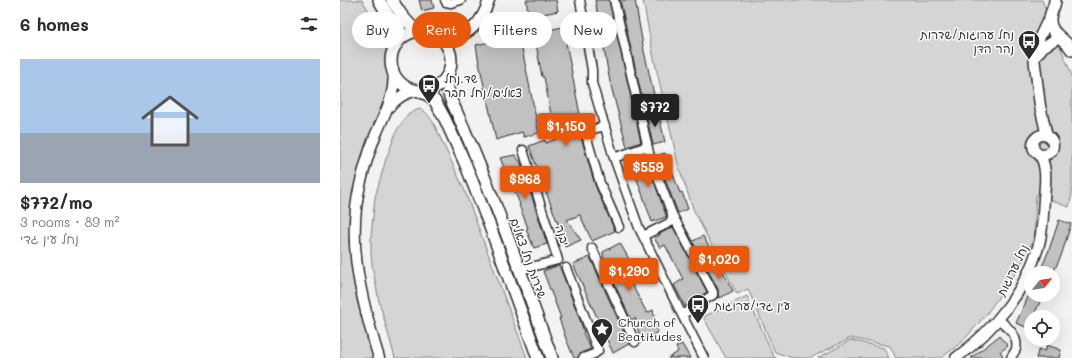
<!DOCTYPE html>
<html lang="en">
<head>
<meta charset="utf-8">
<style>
  :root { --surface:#fff; --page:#f2f2f3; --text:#2b2b33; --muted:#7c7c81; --accent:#ea580c }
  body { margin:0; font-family:Mali,"Playpen Sans Hebrew",sans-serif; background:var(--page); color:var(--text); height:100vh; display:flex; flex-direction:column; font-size:15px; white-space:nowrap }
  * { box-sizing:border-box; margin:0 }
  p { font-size:13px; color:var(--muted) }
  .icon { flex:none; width:22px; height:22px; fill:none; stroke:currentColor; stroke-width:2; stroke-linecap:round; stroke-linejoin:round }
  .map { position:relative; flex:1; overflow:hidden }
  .drawer { display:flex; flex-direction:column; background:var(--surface); width:340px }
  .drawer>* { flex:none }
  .guide { position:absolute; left:12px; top:12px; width:380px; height:36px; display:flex; gap:8px }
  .needle { width:26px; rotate:60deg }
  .fabs { position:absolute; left:684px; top:266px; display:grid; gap:8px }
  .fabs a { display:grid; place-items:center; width:36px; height:36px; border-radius:50%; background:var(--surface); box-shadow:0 4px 16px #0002; font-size:20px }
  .price { position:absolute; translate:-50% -34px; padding:0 9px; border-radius:4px; background:var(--accent); color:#fff; font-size:13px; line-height:26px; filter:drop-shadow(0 1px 2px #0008) }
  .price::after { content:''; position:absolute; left:50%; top:24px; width:12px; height:9px; margin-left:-6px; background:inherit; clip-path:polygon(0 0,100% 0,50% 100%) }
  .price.current { background:#222; color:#fff }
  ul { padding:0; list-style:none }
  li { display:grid; align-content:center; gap:8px; height:212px; padding:0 20px }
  li span { display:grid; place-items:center; height:124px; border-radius:0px; color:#555 }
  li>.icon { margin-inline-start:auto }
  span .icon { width:72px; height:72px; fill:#fffc; stroke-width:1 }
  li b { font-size:17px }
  h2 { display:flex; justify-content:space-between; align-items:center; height:48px; padding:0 20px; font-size:17px }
  .tag { padding:0 14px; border-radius:18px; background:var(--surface); box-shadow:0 4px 16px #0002; font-size:14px; line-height:36px }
  .tag.current { background:var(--accent); color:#fff }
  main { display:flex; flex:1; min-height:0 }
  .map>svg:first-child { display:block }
  .green { fill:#d5d5d5; stroke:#808080 }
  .building { fill:#c1c1c1; stroke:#2b2b2b }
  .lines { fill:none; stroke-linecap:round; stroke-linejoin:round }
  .minor-casing { stroke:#2b2b2b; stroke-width:11 }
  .tertiary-casing { stroke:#2b2b2b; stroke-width:13 }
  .secondary-casing { stroke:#2b2b2b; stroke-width:14 }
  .minor { stroke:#fff; stroke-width:8 }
  .tertiary { stroke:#fff; stroke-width:10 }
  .secondary { stroke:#fff; stroke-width:11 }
  .labels { text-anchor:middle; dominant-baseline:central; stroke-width:3; stroke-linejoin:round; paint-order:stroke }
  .poi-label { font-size:12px; fill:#2b2b2b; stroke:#fff; text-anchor:start }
  .street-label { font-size:12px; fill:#2b2b2b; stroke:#fff }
</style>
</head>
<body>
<main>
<section class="drawer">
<h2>6 homes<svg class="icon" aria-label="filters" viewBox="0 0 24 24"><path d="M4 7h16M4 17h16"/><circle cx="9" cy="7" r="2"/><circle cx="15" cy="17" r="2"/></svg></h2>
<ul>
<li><span style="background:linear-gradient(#a9c7e8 60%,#9aa5b1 0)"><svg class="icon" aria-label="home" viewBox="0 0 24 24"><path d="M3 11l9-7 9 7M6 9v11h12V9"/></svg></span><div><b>$772/mo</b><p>3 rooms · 89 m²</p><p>נחל עין גדי</p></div></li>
</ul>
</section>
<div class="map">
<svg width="732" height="358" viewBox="0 0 732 358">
  <rect width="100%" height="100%" fill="#f2f2f2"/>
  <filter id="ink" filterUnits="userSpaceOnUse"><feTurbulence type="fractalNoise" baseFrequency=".025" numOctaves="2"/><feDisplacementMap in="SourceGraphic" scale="8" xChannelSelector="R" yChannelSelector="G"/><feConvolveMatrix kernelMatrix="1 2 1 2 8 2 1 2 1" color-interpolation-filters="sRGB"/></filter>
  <g filter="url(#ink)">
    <path class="green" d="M0,0H22L39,27L48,54L47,69L51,93L45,109L22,155L14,197L9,241L17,301L35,358H0Z
      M303,0H702L732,76V194L729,207L696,195L694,239L677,271L645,316L622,342L601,358H556L550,346L511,338L470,358H453L435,352L408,289L397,294L354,211L339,168L313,54Z
      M79,109C86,111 89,116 93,122L124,189L187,358H55L39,301L33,271L31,255V236L35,197L46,159L57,130L68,114Z
      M407,296L434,357L436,358H386L363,317Z
      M511,340L544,348L549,358H478Z"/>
    <path class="building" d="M79,0H92L94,8L82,11Z
      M186,0H216L218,11L189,17Z
      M255,0H269L301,142L287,147L270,82Z
      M280,0H295L304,51L315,99L303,102Z
      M223,27L242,125L239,126L241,133V137L255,185L275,231L252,241L240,215L227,220L241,240L225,247L218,224L189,146L205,140L206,143L216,139V137L223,134L222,128L214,130L204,77H202L194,33Z
      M179,34L199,133L184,137L182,132L156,140L139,63L136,45L163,39V37Z
      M305,108L310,111L320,120L325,142L313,145Z
      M304,153L326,215V217L312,222L290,159V158Z
      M325,153L340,193L342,192L348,209L338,213L316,156Z
      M175,155L181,163L183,169L178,171L188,185L207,244L194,248L186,229L188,228L179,205L180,204L160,158Z
      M719,220L731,224L721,256L713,273H710L701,269L709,250Z
      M343,224L353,241L363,236L372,252L361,258Z
      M333,227L367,292L345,306L334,285L343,279L325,245L320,248L314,238L320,235L319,234Z
      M280,243L290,261L282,266L307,313L313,310L318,332L301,341L295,318L291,320L264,261L263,252Z
      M250,257L289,344L273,353L233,264Z
      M362,259L382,270L393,291L380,298L378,296V289Z
      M219,265L239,317L244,332L243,333L251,349L241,353L239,355L238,358H234L226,339L219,318H221L203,271Z
      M689,295H703L693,317H691V321L688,328L676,323Z
      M659,336L668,346L660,352L663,355L659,358H631Z
      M342,344L350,358H328L338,352L336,347Z
      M707,345L721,350L719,358H696L699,349L705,351Z"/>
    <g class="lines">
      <g class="minor-casing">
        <path id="minor" d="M105,0L106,2L111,3L121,0
          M240,0L252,70V83L274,158L299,228L342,315L364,358
          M274,0L310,157L332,214L373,292V295L371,296L342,315
          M265,126L250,130L246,135L260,183L279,227
          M274,158L302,148L305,146L307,143
          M303,236L331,222L332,219V214
          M252,248L295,342
          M226,268L258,351L254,354L243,358
          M180,270L218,260L183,150
          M658,319C667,326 679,336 676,349C675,352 672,355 671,358"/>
      </g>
      <g class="tertiary-casing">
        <path id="tertiary" d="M106,44C129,33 141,26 149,0
          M696,56L703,47L719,37
          M50,106C57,98 65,92 76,91
          M693 145a10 10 0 1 1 20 0a10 10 0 1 1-20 0Z
          M707,136L700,106L694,57L697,43L706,24L710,18
          M39,358C22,302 6,244 20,185C24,169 28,154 34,139C43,116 57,95 53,69
          M616,358C654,330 686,291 699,244C703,229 703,213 704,198C705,185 708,166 699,154"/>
      </g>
      <g class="secondary-casing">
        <path id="secondary" d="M39,0C47,14 58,28 56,45
          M52,0C59,12 66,23 78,31
          M715,0C715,7 710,12 710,19C709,34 725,38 732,50
          M51 61a30 30 0 1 1 60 0a30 30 0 1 1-60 0Z
          M106,77L109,94L111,100C150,184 180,271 212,358
          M79,91L88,95L95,101L105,119L125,163L149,224L198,358"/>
      </g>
      <use href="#minor" class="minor"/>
      <use href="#tertiary" class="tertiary"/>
      <use href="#secondary" class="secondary"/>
    </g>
  </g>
  <defs>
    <g id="bus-pin" transform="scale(1.15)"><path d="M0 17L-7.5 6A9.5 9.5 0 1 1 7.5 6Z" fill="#2b2b2b" stroke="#fff"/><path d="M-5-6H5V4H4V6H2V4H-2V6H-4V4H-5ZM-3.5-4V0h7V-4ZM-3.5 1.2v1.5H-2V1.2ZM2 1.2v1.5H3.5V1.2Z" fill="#fff"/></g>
    <g id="sight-pin" transform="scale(1.15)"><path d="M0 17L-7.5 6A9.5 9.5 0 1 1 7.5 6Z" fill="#2b2b2b" stroke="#fff"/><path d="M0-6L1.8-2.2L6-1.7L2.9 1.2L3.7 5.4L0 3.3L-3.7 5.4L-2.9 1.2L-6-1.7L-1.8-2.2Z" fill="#fff"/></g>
  </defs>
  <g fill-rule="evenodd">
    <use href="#bus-pin" x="689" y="41"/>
    <use href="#bus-pin" x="89" y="85"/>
    <use href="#bus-pin" x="358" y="305"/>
    <use href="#sight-pin" x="262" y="329"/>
  </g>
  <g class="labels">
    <g class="poi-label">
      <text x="674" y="34" text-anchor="end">נחל ערוגות/שדרות<tspan x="674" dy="14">נהר הדן</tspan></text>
      <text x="104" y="78">שד.נחל<tspan x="104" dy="14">צאלים/נחל חבר</tspan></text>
      <text x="374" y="305">עין גדי/ערוגות</text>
      <text x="278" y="322">Church of<tspan x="278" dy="14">Beatitudes</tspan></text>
    </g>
    <g class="street-label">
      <text transform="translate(223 235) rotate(73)">יבנה</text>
      <text transform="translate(189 258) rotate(70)">שדרות נחל צאלים</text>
      <text transform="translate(672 270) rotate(-64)">נחל ערוגות</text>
    </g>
  </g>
</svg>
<div class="fabs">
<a><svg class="needle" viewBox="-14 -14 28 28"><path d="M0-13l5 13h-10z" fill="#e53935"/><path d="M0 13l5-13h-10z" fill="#7c7c81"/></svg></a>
<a><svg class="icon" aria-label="locate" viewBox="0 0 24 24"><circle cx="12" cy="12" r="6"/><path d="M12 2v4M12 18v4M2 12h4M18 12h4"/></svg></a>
</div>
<b class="price current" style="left:315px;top:128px">$772</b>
<b class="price" style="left:226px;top:147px">$1,150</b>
<b class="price" style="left:308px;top:188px">$559</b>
<b class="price" style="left:185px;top:200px">$968</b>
<b class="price" style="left:379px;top:280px">$1,020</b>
<b class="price" style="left:289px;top:292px">$1,290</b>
<div class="guide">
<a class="tag">Buy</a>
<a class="tag current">Rent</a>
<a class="tag">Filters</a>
<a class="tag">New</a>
</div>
</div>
</main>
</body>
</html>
